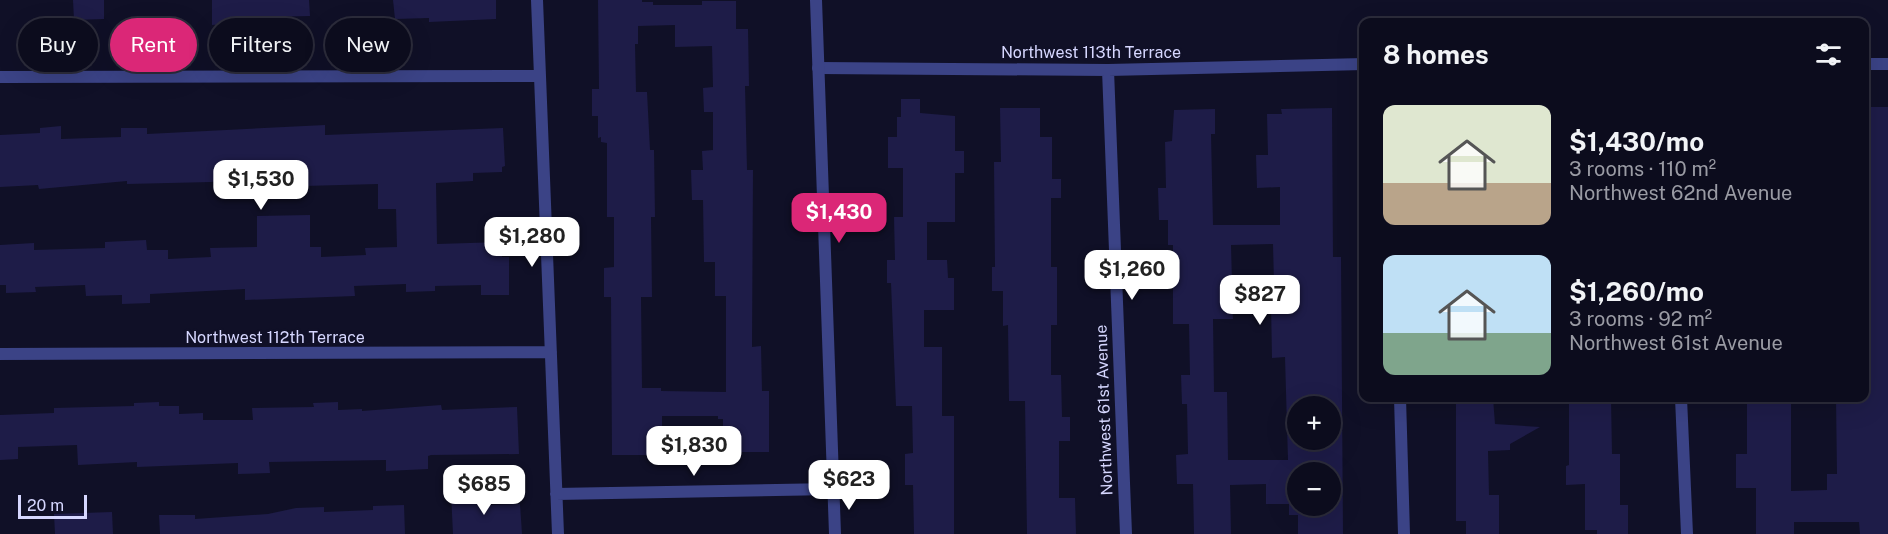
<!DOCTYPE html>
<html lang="en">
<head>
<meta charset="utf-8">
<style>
  :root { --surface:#0c0c1d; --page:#1a1a2a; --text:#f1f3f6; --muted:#9a9ba4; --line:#2c2c3b; --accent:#db2777 }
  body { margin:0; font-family:"Public Sans",sans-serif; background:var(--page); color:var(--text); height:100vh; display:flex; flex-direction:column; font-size:22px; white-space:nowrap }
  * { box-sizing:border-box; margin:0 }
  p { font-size:20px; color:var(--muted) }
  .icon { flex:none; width:33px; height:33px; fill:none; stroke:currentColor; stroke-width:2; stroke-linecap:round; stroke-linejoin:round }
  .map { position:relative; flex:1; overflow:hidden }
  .side { position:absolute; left:1359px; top:18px; width:510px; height:384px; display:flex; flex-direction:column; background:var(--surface); border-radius:12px; box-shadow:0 6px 24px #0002,0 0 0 2px var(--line) }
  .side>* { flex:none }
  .top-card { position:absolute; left:18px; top:18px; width:570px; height:54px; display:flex; gap:12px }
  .tools { position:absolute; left:1287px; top:396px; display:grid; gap:12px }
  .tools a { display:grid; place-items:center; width:54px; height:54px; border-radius:50%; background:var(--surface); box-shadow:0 6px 24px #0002,0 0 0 2px var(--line); font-size:30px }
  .scale { position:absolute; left:18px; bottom:15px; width:69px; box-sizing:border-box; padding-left:6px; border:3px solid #d6d7ff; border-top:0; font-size:16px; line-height:21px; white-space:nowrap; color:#d6d7ff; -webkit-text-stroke:4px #101027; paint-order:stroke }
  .price { position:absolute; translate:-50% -51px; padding:0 14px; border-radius:12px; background:#fff; color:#222; font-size:20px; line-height:39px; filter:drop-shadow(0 2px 3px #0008) }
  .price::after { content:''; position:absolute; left:50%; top:36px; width:18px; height:14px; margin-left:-9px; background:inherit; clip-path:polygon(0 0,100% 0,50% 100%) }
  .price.on { background:var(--accent); color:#fff }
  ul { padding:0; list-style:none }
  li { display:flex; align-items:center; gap:18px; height:150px; padding:0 24px }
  li span { display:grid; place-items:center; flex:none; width:168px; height:120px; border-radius:12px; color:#555 }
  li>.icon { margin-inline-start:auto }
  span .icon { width:72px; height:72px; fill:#fffc; stroke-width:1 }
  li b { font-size:26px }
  h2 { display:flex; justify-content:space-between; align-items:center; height:72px; padding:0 24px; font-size:26px }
  .chip { padding:0 21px; border-radius:27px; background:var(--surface); box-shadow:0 6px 24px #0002,0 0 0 2px var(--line); font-size:21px; line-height:54px }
  .chip.on { background:var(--accent); color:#fff }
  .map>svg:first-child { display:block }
  .building { fill:#1e1c48; fill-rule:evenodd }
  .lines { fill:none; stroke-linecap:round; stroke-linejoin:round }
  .minor { stroke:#3b4386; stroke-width:12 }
  .tertiary { stroke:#3b4386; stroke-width:12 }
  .labels { text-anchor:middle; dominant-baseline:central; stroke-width:4.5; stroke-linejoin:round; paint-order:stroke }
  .street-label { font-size:16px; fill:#d6d7ff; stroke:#101027 }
</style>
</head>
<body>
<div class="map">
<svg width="1888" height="534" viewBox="0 0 1888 534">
  <rect width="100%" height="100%" fill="#101027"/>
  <path class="building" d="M73,0H104V19L74,20Z
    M212,0H309L310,16L265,17V21L212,25Z
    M393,0H496V19L429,22V18L395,19Z
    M598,0H642V2H653V5H702V1H736V29H748L749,86H745L747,170H753L752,347L761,346L762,391H769V452H730V440H723V419H718V416H662V436L648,437V455H612L611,297H604V268L614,267V217H607V143L601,142V137L598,138V116H592V89H599ZM675,25V47L712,46L713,87L703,88L704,112H713V150L702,151L703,170H691L692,200H703L704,262H715V296H726V392L661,391V388H642L641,297H652L651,217H655L654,150H650L647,92H636L635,44H638V26Z
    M901,99H920V113L955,116V151H964V173H955V222H927V260H947L948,278H954V310H924V347H942V416H954V534H914L913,485H905V454L913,453L912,406H896L891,283H887V260H895L894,217H903V168H888V137H897V117H901Z
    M1864,107H1888V534H1860L1859,522H1794V534H1756V488H1736V454H1747V398H1791V491L1827,490V474H1837L1836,398H1864Z
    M1000,108H1040V137H1052V179H1061V198H1051V267H1057V325H1051V375H1061L1062,417H1070V441H1059V498H1075L1076,534H1027L1025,401H1009L1008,325L1003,326V291H992V267H995L994,162H1001Z
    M1332,108L1333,257H1341L1343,534H1298V515H1289V504H1266V484L1230,485L1231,534H1194L1193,484H1177L1176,455L1188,454L1187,404H1182L1181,375H1190L1189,324H1173V245H1168V220H1159L1158,188H1166L1165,142L1172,141L1174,110L1215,109V134H1211L1213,225H1280V187L1257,188L1256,155H1268L1267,114H1282L1281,109ZM1273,244L1274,283H1232L1231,245ZM1232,304H1271L1272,358L1285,357L1288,460H1228L1227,392H1214L1213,319H1233ZM1298,406H1330V440H1298ZM1298,472H1330V506H1298Z
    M325,125V135L503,128L505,166L502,167V172L473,173V181L436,183L437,244L502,242V257H509V295H481V285L435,286V291L406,292V284L354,286L355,296L245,300V289L150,294V303L122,304V295L86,296L85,285L35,287L36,292L6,293V285H0V245L34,243V250L105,248V242L146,240L147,250H168V259L211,257L210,248L257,247V216L310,215V247H321V257L366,255L365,248L397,247L396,209H378V184L304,186V180L288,181V160L250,162V168H236V179L211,182L127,184V181L39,189L38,185L0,187V135L40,133V128L61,126V139L121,137V128H147V134Z
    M1456,398H1493L1495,424L1540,427L1510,444V450L1488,451L1489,495H1499V534H1466V521H1456Z
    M1569,398H1611L1612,454H1620V505H1628V534H1597V530H1585V484L1566,485V466L1569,465Z
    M159,402V406H179V414L203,413V420H253L252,408L314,407L313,403L338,402V410L362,409V411L441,405L442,410L517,407L519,454L431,455L428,456V469L386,471V460L269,462L270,473L238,474V463L137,467V462L78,465L77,445L18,447V459L0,460V415L54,413V408L134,406V403Z
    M484,492L485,505L520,504L522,534H453L451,493Z
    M404,505L405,534H160L159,515H195V519L268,514L296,508L324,507V512L373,510V506Z
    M112,512L113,534H55L54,514Z"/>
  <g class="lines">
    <path class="minor" d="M537,0L558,534
      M1864,64H1888
      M818,68L1108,70L1364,64
      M1108,70L1126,534
      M0,77L540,76
      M0,354L551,352
      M1400,398L1404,534
      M1681,398L1687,534
      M556,494L833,489"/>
    <path class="tertiary" d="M816,0L835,534"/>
  </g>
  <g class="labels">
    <g class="street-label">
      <text x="1091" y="52">Northwest 113th Terrace</text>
      <text x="275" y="337">Northwest 112th Terrace</text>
      <text transform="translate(1104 410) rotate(-92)">Northwest 61st Avenue</text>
    </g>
  </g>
</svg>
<div class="tools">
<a>+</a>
<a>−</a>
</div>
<div class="scale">20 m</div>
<b class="price" style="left:261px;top:211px">$1,530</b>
<b class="price on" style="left:839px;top:244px">$1,430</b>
<b class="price" style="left:532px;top:268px">$1,280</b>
<b class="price" style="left:1132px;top:301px">$1,260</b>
<b class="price" style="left:1260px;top:326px">$827</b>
<b class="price" style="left:694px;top:477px">$1,830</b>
<b class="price" style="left:849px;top:511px">$623</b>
<b class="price" style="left:484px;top:516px">$685</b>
<div class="top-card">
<a class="chip">Buy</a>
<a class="chip on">Rent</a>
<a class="chip">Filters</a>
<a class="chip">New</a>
</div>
<section class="side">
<h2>8 homes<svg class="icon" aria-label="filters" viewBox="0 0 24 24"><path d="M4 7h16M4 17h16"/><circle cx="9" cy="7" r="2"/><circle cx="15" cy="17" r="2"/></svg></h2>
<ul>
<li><span style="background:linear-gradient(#dfe7d0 65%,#b9a48a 0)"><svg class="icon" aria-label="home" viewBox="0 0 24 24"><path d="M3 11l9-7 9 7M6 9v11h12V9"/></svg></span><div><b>$1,430/mo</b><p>3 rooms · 110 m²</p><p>Northwest 62nd Avenue</p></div></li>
<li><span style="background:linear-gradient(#bfe0f5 65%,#7fa58c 0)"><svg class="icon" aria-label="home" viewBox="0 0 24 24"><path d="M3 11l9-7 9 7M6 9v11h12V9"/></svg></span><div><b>$1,260/mo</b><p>3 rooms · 92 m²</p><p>Northwest 61st Avenue</p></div></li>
</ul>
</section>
</div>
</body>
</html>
